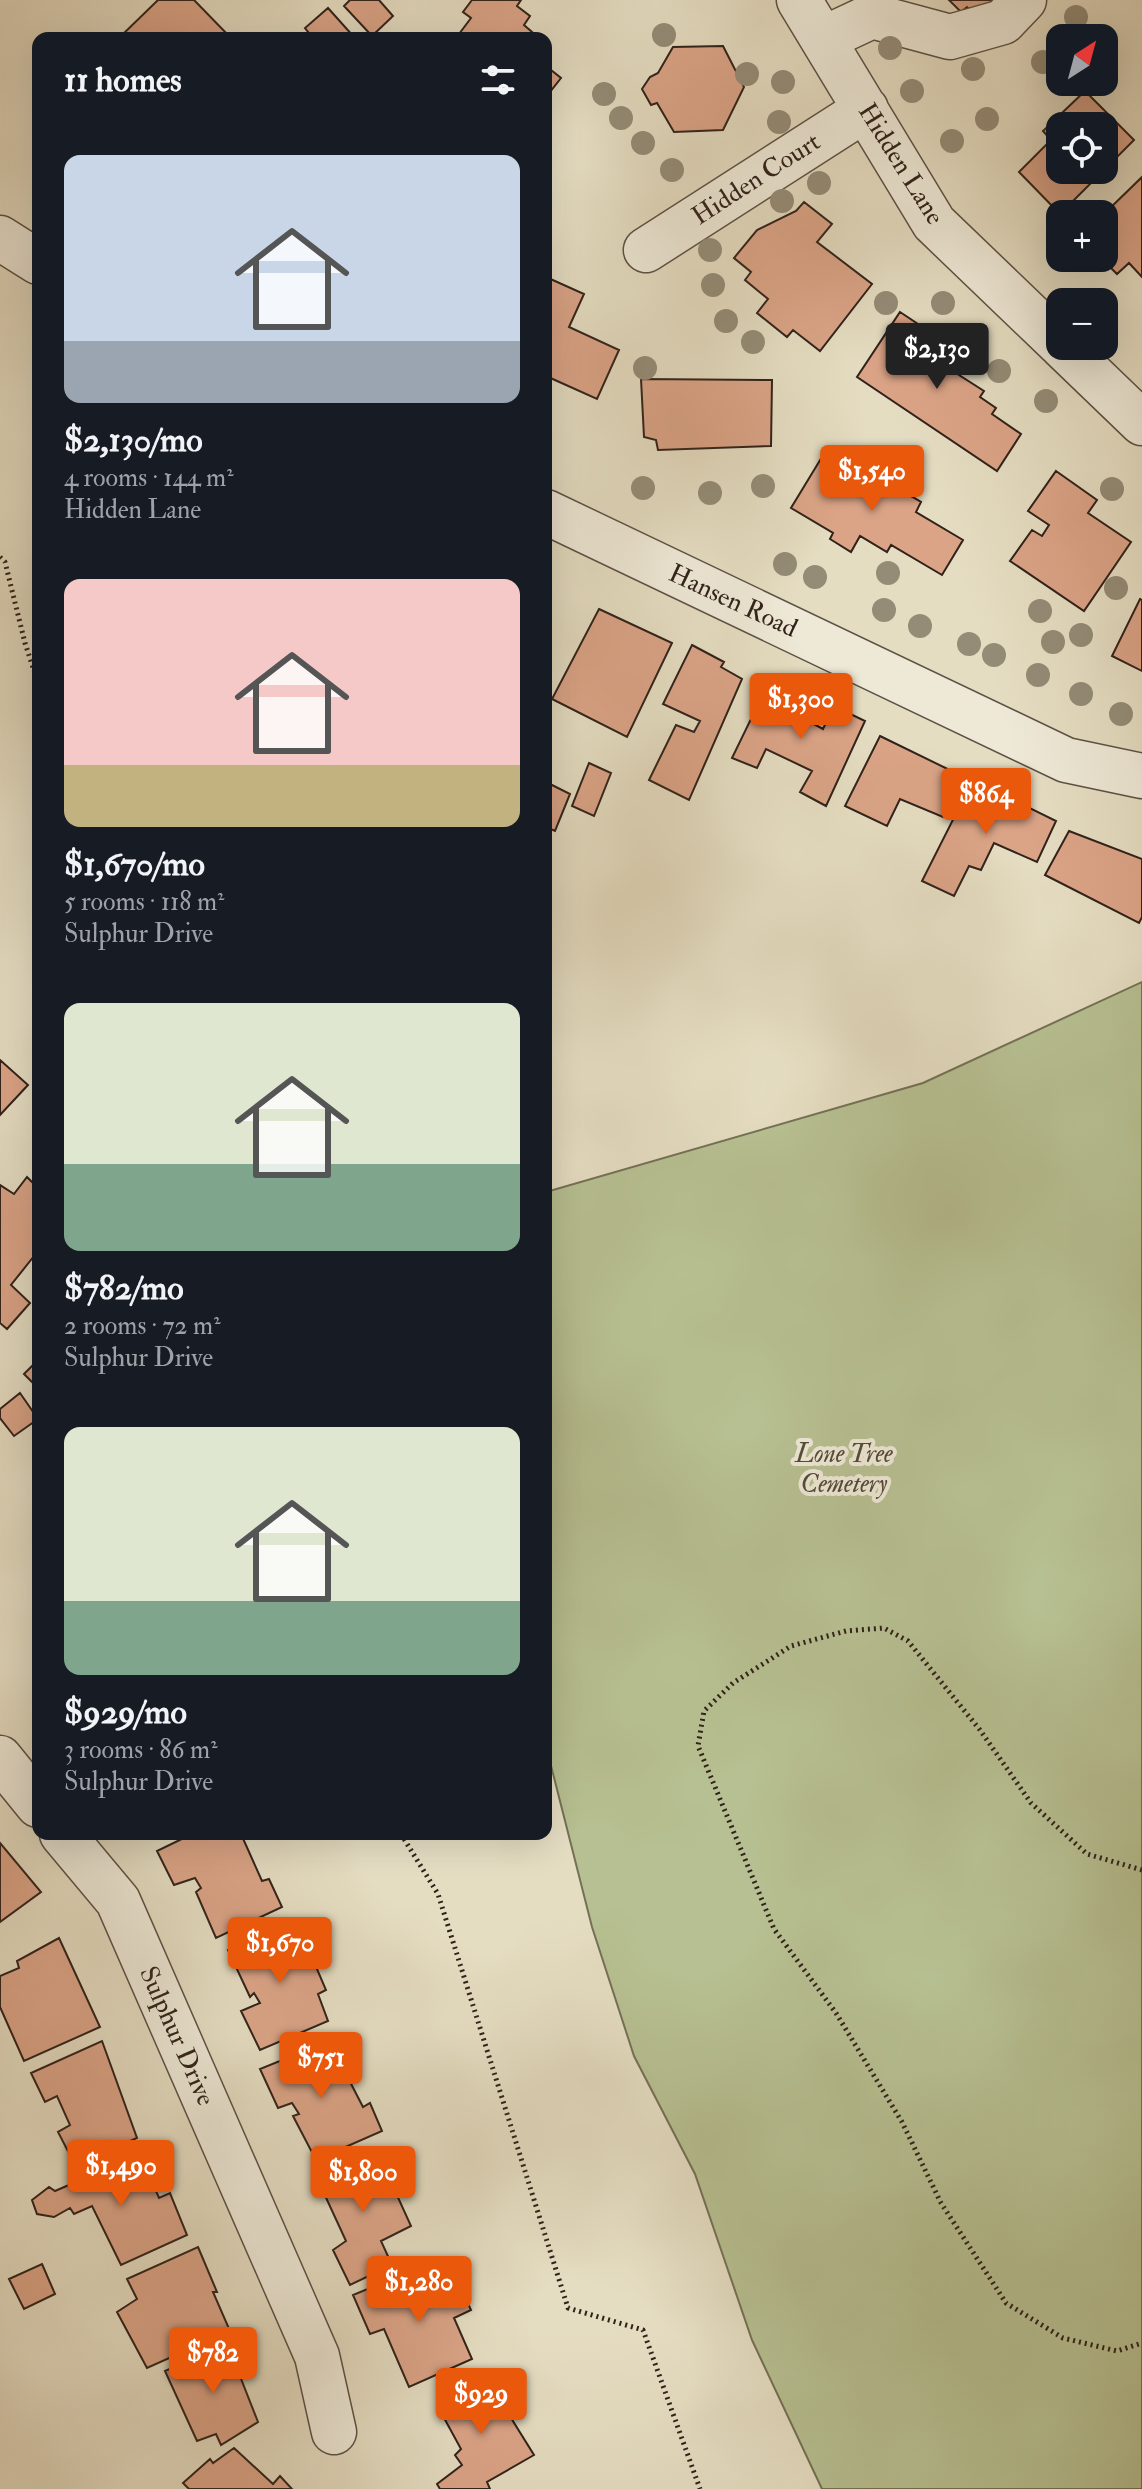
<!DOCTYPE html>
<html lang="en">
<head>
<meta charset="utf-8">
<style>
  :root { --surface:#171b24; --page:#242831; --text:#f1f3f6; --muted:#9ea1a6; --accent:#ea580c }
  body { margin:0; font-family:"IM FELL Double Pica",serif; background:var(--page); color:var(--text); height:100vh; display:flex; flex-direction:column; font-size:30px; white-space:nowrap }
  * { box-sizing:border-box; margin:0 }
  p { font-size:26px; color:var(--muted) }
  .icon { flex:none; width:44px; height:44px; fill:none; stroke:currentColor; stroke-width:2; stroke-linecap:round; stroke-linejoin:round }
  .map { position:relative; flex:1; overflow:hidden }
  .panel { position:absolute; left:32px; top:32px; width:520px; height:1808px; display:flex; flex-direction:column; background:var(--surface); border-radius:16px; box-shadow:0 8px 32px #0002 }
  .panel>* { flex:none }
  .needle { width:52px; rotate:36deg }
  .tools { position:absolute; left:1046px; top:24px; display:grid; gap:16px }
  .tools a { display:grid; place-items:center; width:72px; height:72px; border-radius:16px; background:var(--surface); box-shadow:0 8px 32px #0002; font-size:40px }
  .price { position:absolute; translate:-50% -68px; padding:0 18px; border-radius:8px; background:var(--accent); color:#fff; font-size:26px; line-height:52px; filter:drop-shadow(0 2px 4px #0008) }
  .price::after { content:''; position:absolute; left:50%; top:48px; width:24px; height:18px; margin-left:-12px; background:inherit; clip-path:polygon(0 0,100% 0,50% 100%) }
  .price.active { background:#222; color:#fff }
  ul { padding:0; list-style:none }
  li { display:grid; align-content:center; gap:16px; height:424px; padding:0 32px }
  li span { display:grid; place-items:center; height:248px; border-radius:16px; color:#555 }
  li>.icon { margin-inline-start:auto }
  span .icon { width:144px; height:144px; fill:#fffc; stroke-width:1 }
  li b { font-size:34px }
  h2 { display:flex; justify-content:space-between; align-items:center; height:96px; padding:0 32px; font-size:34px }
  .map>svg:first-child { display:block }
  .green { fill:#b7c092; stroke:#747156; stroke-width:2 }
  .building { fill:#dba487; stroke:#30221b; stroke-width:2; fill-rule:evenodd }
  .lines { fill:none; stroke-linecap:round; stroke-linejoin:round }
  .minor-casing { stroke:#5d5145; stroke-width:47 }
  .path { stroke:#30221b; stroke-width:5; stroke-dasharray:2 4; stroke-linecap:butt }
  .minor { stroke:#eee9d7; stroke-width:44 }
  .tree { fill:#948c77 }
  .labels { text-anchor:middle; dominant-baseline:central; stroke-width:8; stroke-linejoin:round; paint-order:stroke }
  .street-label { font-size:26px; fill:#30221b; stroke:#eee9d7 }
  .park-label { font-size:26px; font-style:italic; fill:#524a39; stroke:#eee9d7 }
</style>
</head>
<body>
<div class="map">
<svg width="1142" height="2489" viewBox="0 0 1142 2489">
  <rect width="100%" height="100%" fill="#e5ddc2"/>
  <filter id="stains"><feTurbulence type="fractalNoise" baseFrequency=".0025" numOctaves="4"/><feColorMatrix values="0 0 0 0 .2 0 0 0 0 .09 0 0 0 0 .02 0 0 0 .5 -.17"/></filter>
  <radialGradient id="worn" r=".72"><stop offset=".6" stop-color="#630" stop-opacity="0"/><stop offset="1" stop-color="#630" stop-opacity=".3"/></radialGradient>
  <path class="green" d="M1142,982V2489H822L752,2340L695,2174L634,2056L592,1927L546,1746V1192L923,1083Z"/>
  <path class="building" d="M158,0H194L231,38H123L121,36Z
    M350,0H379L393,16L372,36L344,6Z
    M472,0H521L517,6L530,16L524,25L539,38H456L471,18L463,12Z
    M949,0H1001L980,20L967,7L961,12Z
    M328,8L354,37L353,38H313L305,28Z
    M723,46L744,87L723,130L674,132L657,103L651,105L642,89L650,77L658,73L673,47Z
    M546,66L561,78L546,97Z
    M1085,91L1134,140L1060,214L1019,172L1051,140L1043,131ZM1060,126H1104V170H1060Z
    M1142,177V277L1129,263L1117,274L1101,258H1104V214Z
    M804,202L832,224L817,242L872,284L820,351L793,330L787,337L757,313L768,299L745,280L751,272L734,258L757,230L796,211Z
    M546,277L584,294L569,327L619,350L597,399L546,376Z
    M900,312L945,342L939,351L964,368L959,375L984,391L980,397L996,408L992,414L1021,434L997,471L857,377Z
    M641,379L772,380L771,446L658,450L656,440L644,437Z
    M828,447L921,502L916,512L963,540L942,575L891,545L887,552L860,536L851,552L830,539L833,533L791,508Z
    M1056,471L1097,500L1088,513L1131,542L1084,611L1010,561L1032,530L1042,536L1049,525L1028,511Z
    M1140,599L1142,600V671L1112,656Z
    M599,609L672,643L627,737L552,699Z
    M692,645L724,662L721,667L742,679L689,800L649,780L676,725L694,732L700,721L663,704Z
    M768,684L793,694L790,703L813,716L810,722L823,729L834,706L865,721L826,806L800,792L812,771L766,749L757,768L732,758Z
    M880,736L964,777L943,817L900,799L887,826L845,806Z
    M589,763L611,773L594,816L572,806Z
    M973,780L1056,821L1037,862L994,843L981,870L969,866L954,896L922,881Z
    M546,782L570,794L555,831L546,827Z
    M1069,831L1142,859V917L1139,923L1045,875Z
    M0,1060L28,1085L0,1115Z
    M27,1177L38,1188V1251L11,1285L30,1303L7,1329L0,1323V1185L14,1194Z
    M38,1360V1388L24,1374Z
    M20,1393L38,1419L14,1436L0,1418V1409Z
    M192,1834H241L262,1881L269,1879L282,1907L216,1938L196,1892L201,1888L195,1878L174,1885L157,1851Z
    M0,1843L41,1892L0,1922Z
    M296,1920L326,1990L318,1994L328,2021L260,2050L241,2011L260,2003L254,1993L250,1997L228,1950Z
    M59,1938L100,2027L24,2061L0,2007V1976L19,1968L17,1961Z
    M102,2041L137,2138L75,2165L58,2132L70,2125L57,2096L45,2102L31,2073Z
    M329,2041L363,2107L370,2103L382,2131L316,2160L293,2116L299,2114L292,2103L278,2108L260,2069Z
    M376,2149L411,2226L381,2241L392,2265L350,2285L333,2250L346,2241L316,2176Z
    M140,2154L159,2198L170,2193L187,2235L121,2265L92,2206L74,2214L70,2208L54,2217L37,2214L32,2200L49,2187L55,2191Z
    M198,2247L217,2292H213L230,2331L147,2368L117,2312L137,2299L127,2279Z
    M42,2264L55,2294L24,2309L9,2279Z
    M454,2273L471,2310L454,2318L472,2359L409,2387L384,2329L370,2334L353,2295L399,2276L404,2290L436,2278L438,2281Z
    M227,2343L258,2422L221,2445L216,2434L197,2441L165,2371Z
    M483,2373L534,2455L487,2482L490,2489H440L437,2484L462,2465L455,2455L461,2449L437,2405Z
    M234,2448L273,2484L280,2476L292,2489H189L183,2483L210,2459L213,2463Z"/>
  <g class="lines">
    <g class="minor-casing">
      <path id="minor" d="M799,0L934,223L1060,344
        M823,39L872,16L950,37L1003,22L1024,0
        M0,238L38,262
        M646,250L866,109
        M1062,346L1142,423
        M546,512L1066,760L1142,776
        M0,1758L38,1805
        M62,1834L118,1901L317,2356L334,2432"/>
    </g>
    <path class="path" d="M0,557L5,562L25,643L38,683
      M401,1834L438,1894L568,2308L643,2330L700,2489
      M1142,1870L1087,1854L1031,1803L980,1730L908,1641L884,1628L846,1631L791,1646L733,1683L704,1711L698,1746L774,1929L836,2013L902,2122L941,2203L1006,2303L1063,2338L1117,2351L1142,2343"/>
    <use href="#minor" class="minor"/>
  </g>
  <g class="tree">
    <circle cx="1076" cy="17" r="12"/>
    <circle cx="664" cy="35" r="12"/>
    <circle cx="890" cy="48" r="12"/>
    <circle cx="1043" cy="62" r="12"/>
    <circle cx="973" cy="69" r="12"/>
    <circle cx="747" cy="74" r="12"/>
    <circle cx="783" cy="82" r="12"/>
    <circle cx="912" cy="91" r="12"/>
    <circle cx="604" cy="94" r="12"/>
    <circle cx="621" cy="118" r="12"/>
    <circle cx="987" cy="119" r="12"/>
    <circle cx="779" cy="122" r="12"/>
    <circle cx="952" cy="141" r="12"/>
    <circle cx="643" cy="143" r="12"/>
    <circle cx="672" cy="170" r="12"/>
    <circle cx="819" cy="183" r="12"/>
    <circle cx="782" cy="201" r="12"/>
    <circle cx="710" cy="250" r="12"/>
    <circle cx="713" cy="285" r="12"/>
    <circle cx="886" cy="303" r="12"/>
    <circle cx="943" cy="303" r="12"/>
    <circle cx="726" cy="321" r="12"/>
    <circle cx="968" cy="340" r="12"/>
    <circle cx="753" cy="342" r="12"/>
    <circle cx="645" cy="368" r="12"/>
    <circle cx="999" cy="371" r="12"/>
    <circle cx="1046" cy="401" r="12"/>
    <circle cx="763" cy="486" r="12"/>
    <circle cx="643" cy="488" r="12"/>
    <circle cx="1112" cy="489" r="12"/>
    <circle cx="710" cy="493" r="12"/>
    <circle cx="785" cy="564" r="12"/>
    <circle cx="888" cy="573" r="12"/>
    <circle cx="815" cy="577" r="12"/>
    <circle cx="1116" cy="588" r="12"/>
    <circle cx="884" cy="610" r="12"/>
    <circle cx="1040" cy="611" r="12"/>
    <circle cx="920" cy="626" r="12"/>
    <circle cx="1081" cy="635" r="12"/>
    <circle cx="1053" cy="642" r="12"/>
    <circle cx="969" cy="644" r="12"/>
    <circle cx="994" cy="655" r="12"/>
    <circle cx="1038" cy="675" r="12"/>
    <circle cx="1081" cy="694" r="12"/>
    <circle cx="1121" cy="714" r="12"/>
  </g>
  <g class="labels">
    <g class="street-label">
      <text transform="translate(901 164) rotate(58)">Hidden Lane</text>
      <text transform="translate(756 179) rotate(-33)">Hidden Court</text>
      <text transform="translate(733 601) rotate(25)">Hansen Road</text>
      <text transform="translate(177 2036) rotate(66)">Sulphur Drive</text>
    </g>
    <g class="park-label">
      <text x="844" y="1454">Lone Tree<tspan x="844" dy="30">Cemetery</tspan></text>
    </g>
  </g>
  <rect width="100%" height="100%" filter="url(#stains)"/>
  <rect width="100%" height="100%" fill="url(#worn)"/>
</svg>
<div class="tools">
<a><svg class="needle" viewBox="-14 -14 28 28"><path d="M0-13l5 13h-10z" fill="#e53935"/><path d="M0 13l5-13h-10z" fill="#9ea1a6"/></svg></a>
<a><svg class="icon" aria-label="locate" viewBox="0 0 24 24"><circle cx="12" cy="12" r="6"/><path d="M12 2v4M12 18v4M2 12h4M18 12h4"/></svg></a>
<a>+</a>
<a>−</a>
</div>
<b class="price active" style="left:937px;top:391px">$2,130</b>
<b class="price" style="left:872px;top:513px">$1,540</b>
<b class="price" style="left:801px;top:741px">$1,300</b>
<b class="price" style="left:986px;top:836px">$864</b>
<b class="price" style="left:280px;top:1985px">$1,670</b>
<b class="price" style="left:321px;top:2100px">$751</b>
<b class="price" style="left:121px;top:2208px">$1,490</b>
<b class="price" style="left:363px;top:2214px">$1,800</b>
<b class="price" style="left:419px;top:2324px">$1,280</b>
<b class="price" style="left:213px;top:2395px">$782</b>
<b class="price" style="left:481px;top:2436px">$929</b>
<section class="panel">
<h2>11 homes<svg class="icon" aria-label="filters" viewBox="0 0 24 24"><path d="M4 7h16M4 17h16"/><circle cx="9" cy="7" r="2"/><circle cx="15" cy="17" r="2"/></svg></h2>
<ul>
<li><span style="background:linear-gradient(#c9d6e8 75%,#9aa5b1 0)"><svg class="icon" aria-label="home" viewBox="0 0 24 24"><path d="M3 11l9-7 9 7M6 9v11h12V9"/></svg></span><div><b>$2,130/mo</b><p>4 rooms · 144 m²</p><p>Hidden Lane</p></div></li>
<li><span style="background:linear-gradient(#f6c9c9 75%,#c2b280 0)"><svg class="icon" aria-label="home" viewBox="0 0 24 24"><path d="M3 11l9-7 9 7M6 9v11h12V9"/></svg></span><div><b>$1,670/mo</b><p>5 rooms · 118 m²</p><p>Sulphur Drive</p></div></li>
<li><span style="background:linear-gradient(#dfe7d0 65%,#7fa58c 0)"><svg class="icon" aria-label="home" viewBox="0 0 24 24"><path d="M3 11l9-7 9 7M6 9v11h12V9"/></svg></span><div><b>$782/mo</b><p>2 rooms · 72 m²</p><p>Sulphur Drive</p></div></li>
<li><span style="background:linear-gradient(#dfe7d0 70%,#7fa58c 0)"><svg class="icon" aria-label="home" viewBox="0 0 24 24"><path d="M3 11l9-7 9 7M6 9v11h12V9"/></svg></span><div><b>$929/mo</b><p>3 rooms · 86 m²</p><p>Sulphur Drive</p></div></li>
</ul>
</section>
</div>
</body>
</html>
